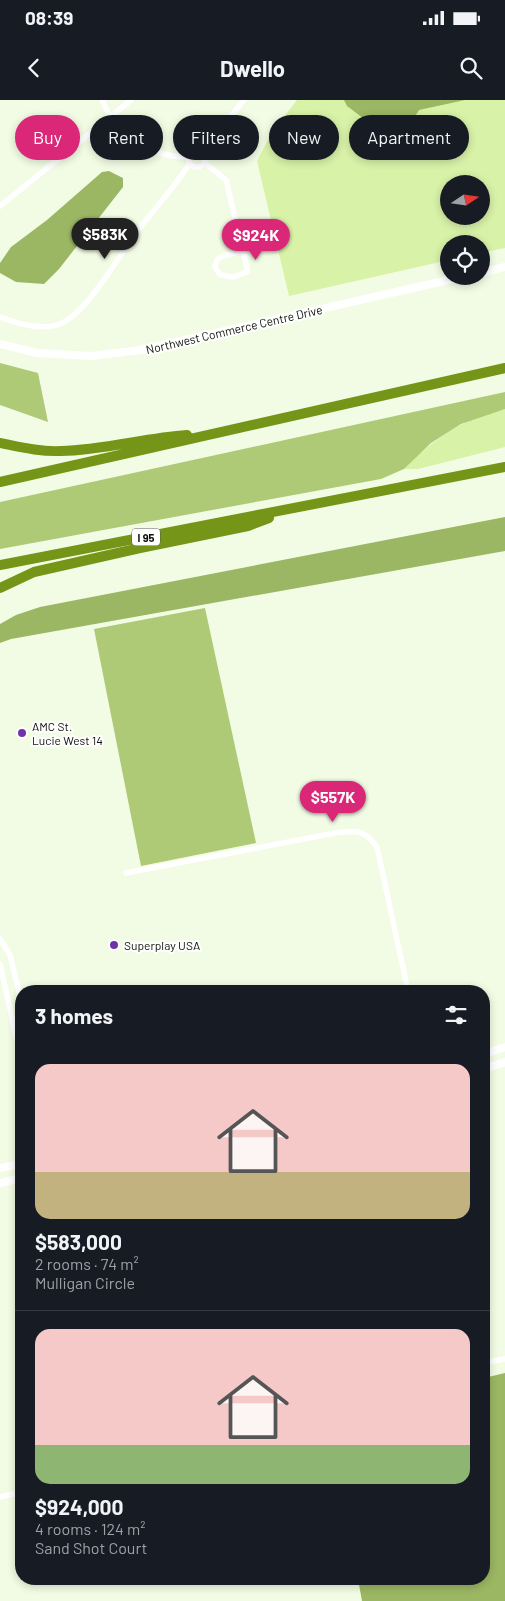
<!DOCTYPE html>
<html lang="en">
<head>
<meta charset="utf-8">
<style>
  :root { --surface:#171b24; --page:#242831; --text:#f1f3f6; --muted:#9ea1a6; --line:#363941; --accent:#db2777 }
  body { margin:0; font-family:Barlow,sans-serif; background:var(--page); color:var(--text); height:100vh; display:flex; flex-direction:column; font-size:19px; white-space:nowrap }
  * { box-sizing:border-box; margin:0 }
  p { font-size:16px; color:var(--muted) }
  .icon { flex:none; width:28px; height:28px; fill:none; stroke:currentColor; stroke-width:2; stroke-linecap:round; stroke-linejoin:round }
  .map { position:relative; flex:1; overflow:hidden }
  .side { position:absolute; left:15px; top:885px; width:475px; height:600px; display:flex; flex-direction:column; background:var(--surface); border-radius:20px; box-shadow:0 2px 8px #0003 }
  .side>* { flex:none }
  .top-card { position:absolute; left:15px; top:15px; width:475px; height:45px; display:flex; gap:10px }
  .needle { width:32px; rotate:77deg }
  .fabs { position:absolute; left:440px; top:75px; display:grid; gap:10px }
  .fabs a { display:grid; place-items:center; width:50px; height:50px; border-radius:50%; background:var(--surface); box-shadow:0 2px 8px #0003; font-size:25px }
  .price { position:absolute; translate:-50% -42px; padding:0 11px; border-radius:18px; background:var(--accent); color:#fff; font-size:16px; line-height:32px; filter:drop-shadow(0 1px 2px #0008) }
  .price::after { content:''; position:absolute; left:50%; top:30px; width:15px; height:11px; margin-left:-8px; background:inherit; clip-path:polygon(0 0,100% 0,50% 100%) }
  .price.on { background:#222; color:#fff }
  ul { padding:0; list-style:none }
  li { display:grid; align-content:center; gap:10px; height:265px; padding:0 20px }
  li+li { border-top:1px solid var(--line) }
  li span { display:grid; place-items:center; height:155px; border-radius:15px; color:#555 }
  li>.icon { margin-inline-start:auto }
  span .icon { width:90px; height:90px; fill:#fffc; stroke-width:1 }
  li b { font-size:21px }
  h2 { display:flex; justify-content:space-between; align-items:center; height:60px; padding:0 20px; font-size:21px }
  .tag { padding:0 18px; border-radius:22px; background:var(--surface); box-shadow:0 2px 8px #0003; font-size:18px; line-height:45px }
  .tag.on { background:var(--accent); color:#fff }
  .status { display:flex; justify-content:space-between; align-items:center; height:35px; padding:0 25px; background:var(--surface); direction:ltr }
  .status svg { height:14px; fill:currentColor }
  header { display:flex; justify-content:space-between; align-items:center; height:65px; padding:0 20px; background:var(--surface); font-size:22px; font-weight:700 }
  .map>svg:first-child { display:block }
  .green { fill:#d8f2a8; fill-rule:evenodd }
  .forest { fill:#aeca76 }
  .water { fill:#9bb763 }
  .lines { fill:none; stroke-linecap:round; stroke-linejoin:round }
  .street { stroke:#fff; stroke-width:5.5 }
  .secondary { stroke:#fff; stroke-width:8 }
  .highway { stroke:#759518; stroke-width:10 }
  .poi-dot { fill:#7333a8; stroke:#fff; stroke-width:2 }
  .labels { text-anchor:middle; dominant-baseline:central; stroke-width:4; stroke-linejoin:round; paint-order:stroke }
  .shield { fill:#fff; stroke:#585a54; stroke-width:1 }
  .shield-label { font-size:11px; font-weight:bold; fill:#10130b }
  .street-label { font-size:12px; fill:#10130b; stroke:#fff }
  .poi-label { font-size:12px; fill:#10130b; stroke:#fff; text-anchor:start }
</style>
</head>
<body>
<div class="status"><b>08:39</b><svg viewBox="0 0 49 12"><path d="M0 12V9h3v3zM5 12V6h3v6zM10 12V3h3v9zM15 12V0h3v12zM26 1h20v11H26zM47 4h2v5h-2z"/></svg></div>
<header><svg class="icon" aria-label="back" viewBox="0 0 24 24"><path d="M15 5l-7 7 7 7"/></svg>Dwello<svg class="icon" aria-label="search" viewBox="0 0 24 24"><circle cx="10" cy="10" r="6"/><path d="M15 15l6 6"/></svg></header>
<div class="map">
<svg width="505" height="1501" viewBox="0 0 505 1501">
  <rect width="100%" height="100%" fill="#f2fce4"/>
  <path class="green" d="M297,0H505V148L481,153V144H449V160L289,196L257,61L271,34ZM449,84H481V116H449Z
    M505,309V347L418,369H404C432,340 465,317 505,309Z"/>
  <path class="forest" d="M0,263L38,273L48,322L0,305Z
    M505,292V309L461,324L431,343L404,369L381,379L0,449V402Z
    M205,508L256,743L141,766L94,529Z"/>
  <path class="water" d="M344,0H465L419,10L409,26L403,30L387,15H372L363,18L347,6Z
    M109,71L123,78V87L59,169L44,184L16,182L0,173V163L11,147L47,120L102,72Z
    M505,417V451L11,539L0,543V524L16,515L40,507Z
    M505,1273V1501H362L358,1479H484V1278Z"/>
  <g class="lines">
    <path class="street" d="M102,0C105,6 107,12 111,17C126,39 161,60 188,56
      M188 58a9 9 0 1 1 18 0a9 9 0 1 1-18 0Z
      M203,50L244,0
      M205,63L226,80L247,168V172L233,177L220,175L215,167L217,160C224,153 234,155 243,150
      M0,106L131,0
      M0,217C18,224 41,231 60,224C87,213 118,157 136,133C153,110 174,88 190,63
      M126,773L335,733C356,730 364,729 377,747L408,891
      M0,839L10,855L21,900
      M0,864L21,958
      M484,1254L486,1263
      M484,1263L504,1259
      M0,1397L21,1392"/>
    <path class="secondary" d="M481,173L505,167
      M0,244L37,253L91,256L141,250L466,176
      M484,954L505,947
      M484,969L505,962
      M0,1068L21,1064
      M0,1083L21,1078"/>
    <path class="highway" d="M0,343C20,347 40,352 61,351C103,350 145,338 187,335
      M0,382L505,268
      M0,465L505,367
      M0,488L34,472L140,448L248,426L269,418"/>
  </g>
  <g class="poi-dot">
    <circle cx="22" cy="633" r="5"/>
    <circle cx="114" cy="845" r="5"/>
  </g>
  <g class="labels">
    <rect class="shield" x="132" y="428.5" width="28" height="17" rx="4"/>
    <g class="shield-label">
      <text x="146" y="437">I 95</text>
    </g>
    <g class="street-label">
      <text transform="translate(234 229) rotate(-13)">Northwest Commerce Centre Drive</text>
    </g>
    <g class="poi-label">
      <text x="32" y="626">AMC St.<tspan x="32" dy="14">Lucie West 14</tspan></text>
      <text x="124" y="845">Superplay USA</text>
    </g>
  </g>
</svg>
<div class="fabs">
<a><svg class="needle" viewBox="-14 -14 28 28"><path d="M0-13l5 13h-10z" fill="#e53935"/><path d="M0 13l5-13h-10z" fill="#9ea1a6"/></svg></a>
<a><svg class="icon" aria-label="locate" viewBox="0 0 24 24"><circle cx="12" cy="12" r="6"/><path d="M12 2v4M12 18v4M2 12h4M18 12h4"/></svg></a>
</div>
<b class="price on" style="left:105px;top:160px">$583K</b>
<b class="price" style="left:256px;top:161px">$924K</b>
<b class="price" style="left:333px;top:723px">$557K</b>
<div class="top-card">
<a class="tag on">Buy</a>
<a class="tag">Rent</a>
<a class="tag">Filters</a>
<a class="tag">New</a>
<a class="tag">Apartment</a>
</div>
<section class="side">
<h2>3 homes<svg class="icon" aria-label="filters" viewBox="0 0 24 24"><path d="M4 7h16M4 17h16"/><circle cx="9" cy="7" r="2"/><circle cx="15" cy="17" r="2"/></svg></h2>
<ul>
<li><span style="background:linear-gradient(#f6c9c9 70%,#c2b280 0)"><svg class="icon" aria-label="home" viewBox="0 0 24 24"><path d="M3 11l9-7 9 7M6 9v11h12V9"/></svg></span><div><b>$583,000</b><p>2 rooms · 74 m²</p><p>Mulligan Circle</p></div></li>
<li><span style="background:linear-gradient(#f6c9c9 75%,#8fb573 0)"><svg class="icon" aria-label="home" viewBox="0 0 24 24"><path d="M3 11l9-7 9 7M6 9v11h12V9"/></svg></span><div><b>$924,000</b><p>4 rooms · 124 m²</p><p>Sand Shot Court</p></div></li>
</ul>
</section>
</div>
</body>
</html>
